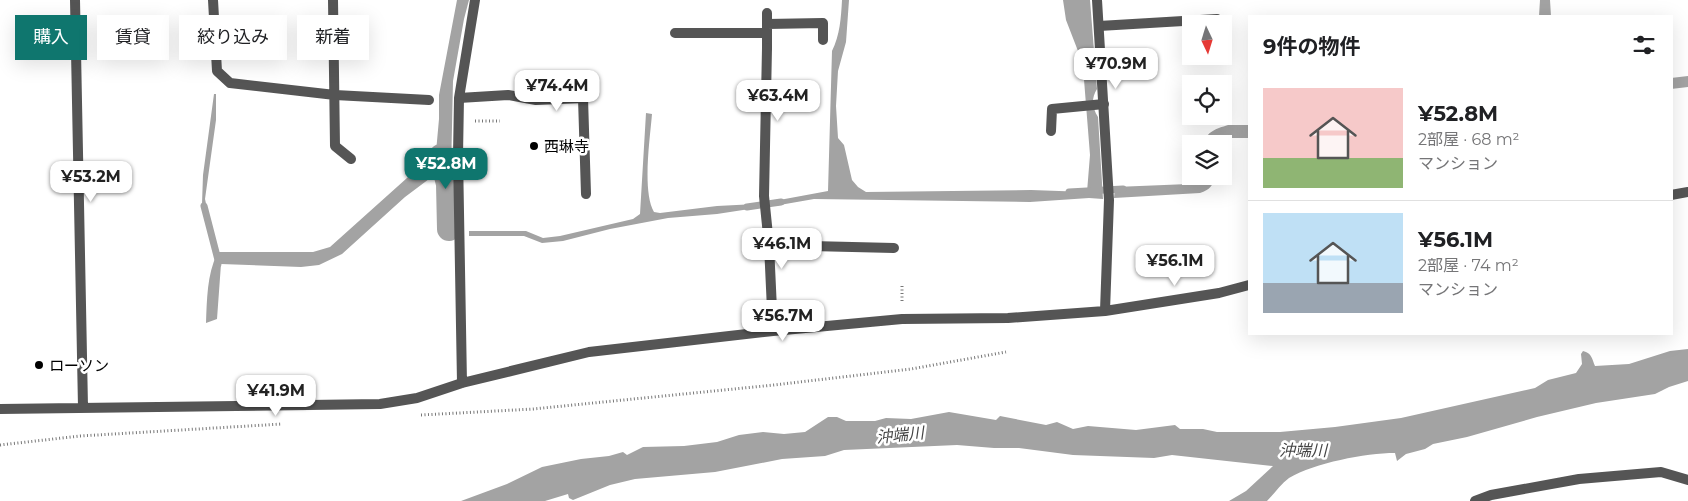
<!DOCTYPE html>
<html lang="ja">
<head>
<meta charset="utf-8">
<style>
  :root { --surface:#fff; --page:#f6f6f6; --text:#202124; --muted:#757577; --line:#e0e0e0; --accent:#0f766e }
  body { margin:0; font-family:Montserrat,"Noto Sans JP",sans-serif; background:var(--page); color:var(--text); height:100vh; display:flex; flex-direction:column; font-size:19px; white-space:nowrap }
  * { box-sizing:border-box; margin:0 }
  p { font-size:16px; color:var(--muted) }
  .icon { flex:none; width:28px; height:28px; fill:none; stroke:currentColor; stroke-width:2; stroke-linecap:round; stroke-linejoin:round }
  .map { position:relative; flex:1; overflow:hidden }
  .panel { position:absolute; left:1248px; top:15px; width:425px; height:320px; display:flex; flex-direction:column; background:var(--surface); border-radius:0px; box-shadow:0 5px 20px #0002 }
  .panel>* { flex:none }
  .top-card { position:absolute; left:15px; top:15px; width:475px; height:45px; display:flex; gap:10px }
  .needle { width:32px; rotate:176deg }
  .fabs { position:absolute; left:1182px; top:15px; display:grid; gap:10px }
  .fabs a { display:grid; place-items:center; width:50px; height:50px; border-radius:0px; background:var(--surface); box-shadow:0 5px 20px #0002; font-size:25px }
  .price { position:absolute; translate:-50% -42px; padding:0 11px; border-radius:10px; background:#fff; color:#222; font-size:16px; line-height:32px; filter:drop-shadow(0 1px 2px #0008) }
  .price::after { content:''; position:absolute; left:50%; top:30px; width:15px; height:11px; margin-left:-8px; background:inherit; clip-path:polygon(0 0,100% 0,50% 100%) }
  .price.current { background:var(--accent); color:#fff }
  ul { padding:0; list-style:none }
  li { display:flex; align-items:center; gap:15px; height:125px; padding:0 15px }
  li+li { border-top:1px solid var(--line) }
  li span { display:grid; place-items:center; flex:none; width:140px; height:100px; border-radius:0px; color:#555 }
  li>.icon { margin-inline-start:auto }
  span .icon { width:60px; height:60px; fill:#fffc; stroke-width:1 }
  li b { font-size:21px }
  h2 { display:flex; justify-content:space-between; align-items:center; height:60px; padding:0 15px; font-size:21px }
  .tag { padding:0 18px; border-radius:0px; background:var(--surface); box-shadow:0 5px 20px #0002; font-size:18px; line-height:45px }
  .tag.current { background:var(--accent); color:#fff }
  .map>svg:first-child { display:block }
  .water { fill:#a3a3a3 }
  .lines { fill:none; stroke-linecap:round; stroke-linejoin:round }
  .stream { stroke:#a3a3a3; stroke-width:7 }
  .canal { stroke:#a3a3a3; stroke-width:24 }
  .path { stroke:#777; stroke-width:3; stroke-dasharray:1 2.5; stroke-linecap:butt }
  .lane { stroke:#555; stroke-width:10 }
  .street { stroke:#555; stroke-width:10 }
  .poi-dot { fill:#000; stroke:#fff; stroke-width:2 }
  .labels { text-anchor:middle; dominant-baseline:central; stroke-width:5; stroke-linejoin:round; paint-order:stroke }
  .poi-label { font-size:15px; fill:#000; stroke:#fff; text-anchor:start }
  .water-label { font-size:16px; font-style:italic; fill:#444; stroke:#fff }
</style>
</head>
<body>
<div class="map">
<svg width="1688" height="501" viewBox="0 0 1688 501">
  <rect width="100%" height="100%" fill="#fff"/>
  <path class="water" d="M457,0H469L464,19L453,81L451,172L429,179L405,197L342,254L319,265L301,267L221,264L217,319L206,323C207,299 207,273 218,252H313L330,247L436,152L439,119V95Z
    M842,0H849L846,42L838,71L836,106L838,138L844,145L852,180L858,187L866,192L1031,190L1087,192L1090,155L1083,67L1080,62L1078,51L1066,20L1063,0H1090L1097,89C1091,99 1092,107 1098,117L1103,199L1089,198L1030,202L814,199L774,206V201L828,191L832,51C840,35 841,18 842,0Z
    M1540,0H1550L1551,16H1539Z
    M1688,76V87L1671,89V78Z
    M214,94H216V120L205,199L208,213H204L202,204L203,175Z
    M646,113L652,114C650,139 642,191 654,212L660,213L717,206L756,204V208L717,214L668,218L610,229L563,241L542,243L524,236H469V231H526L543,238L560,236L633,219L640,214Z
    M1228,125H1249V138H1226L1218,144H1203C1207,131 1216,129 1228,125Z
    M1201,176H1216C1213,185 1210,190 1200,193L1114,198L1115,187L1189,184L1200,179Z
    M1688,349V381L1669,387L1655,394L1596,403L1537,417L1467,437L1433,444L1425,449L1406,454L1397,461L1395,453C1365,453 1315,463 1289,478C1281,484 1274,494 1267,501H1229L1246,491L1273,466L1172,455L1154,458L1073,455L1019,448H994L957,445L844,450L825,456L782,459L715,472L635,479L610,485L573,500L569,498L568,494L545,501H461L507,484L542,467L581,459L609,456L623,452L627,455L643,447L684,446L717,442L739,435L763,432L784,434L805,432L828,417H837L846,421H875L886,418L911,419L949,412L996,420L1000,416L1046,425L1057,422L1073,429L1088,426L1136,430L1175,425L1180,429H1203L1217,432H1280L1335,427L1401,418L1535,388L1548,380L1576,373L1582,364L1581,354L1583,351C1592,353 1592,359 1595,366L1629,364L1670,351Z"/>
  <g class="lines">
    <path class="stream" d="M1069,192L1123,189
      M204,206L218,260V264
      M747,207L781,202"/>
    <path class="canal" d="M441,156L448,184L449,229"/>
    <path class="path" d="M475,121H500
      M902,286V303
      M421,415L533,409L774,385L911,369L1006,352
      M0,445L80,436L282,424"/>
    <path class="lane" d="M767,24L823,23V40
      M1099,26L1217,19
      M675,33H767
      M767,48V13
      M1051,131L1052,109L1104,104
      M769,245L894,248"/>
    <path class="street" d="M75,0L83,407
      M213,0L217,71L230,83L335,95L429,100
      M333,0L335,146L351,159
      M1097,0L1109,200L1105,311
      M767,48L764,196L769,245L773,331
      M459,98L508,95L536,100L583,98L586,194
      M1671,195L1688,192
      M462,383L458,155L459,98L475,0
      M0,409L380,404L417,398L462,383L589,352L773,331L902,319L1008,318L1105,311L1219,293L1249,285
      M1475,501L1491,495L1579,479L1661,472L1688,480"/>
  </g>
  <g class="poi-dot">
    <circle cx="534" cy="146" r="5"/>
    <circle cx="39" cy="365" r="5"/>
  </g>
  <g class="labels">
    <g class="poi-label">
      <text x="544" y="146">西琳寺</text>
      <text x="49" y="365">ローソン</text>
    </g>
    <g class="water-label">
      <text transform="translate(900 435) rotate(-6)">沖端川</text>
      <text x="1303" y="450">沖端川</text>
    </g>
  </g>
</svg>
<div class="fabs">
<a><svg class="needle" viewBox="-14 -14 28 28"><path d="M0-13l5 13h-10z" fill="#e53935"/><path d="M0 13l5-13h-10z" fill="#757577"/></svg></a>
<a><svg class="icon" aria-label="locate" viewBox="0 0 24 24"><circle cx="12" cy="12" r="6"/><path d="M12 2v4M12 18v4M2 12h4M18 12h4"/></svg></a>
<a><svg class="icon" aria-label="layers" viewBox="0 0 24 24"><path d="M12 4l9 5-9 5-9-5zM3 14l9 5 9-5"/></svg></a>
</div>
<b class="price" style="left:1116px;top:90px">¥70.9M</b>
<b class="price" style="left:557px;top:112px">¥74.4M</b>
<b class="price" style="left:778px;top:122px">¥63.4M</b>
<b class="price current" style="left:446px;top:190px">¥52.8M</b>
<b class="price" style="left:91px;top:203px">¥53.2M</b>
<b class="price" style="left:782px;top:270px">¥46.1M</b>
<b class="price" style="left:1175px;top:287px">¥56.1M</b>
<b class="price" style="left:783px;top:342px">¥56.7M</b>
<b class="price" style="left:276px;top:417px">¥41.9M</b>
<div class="top-card">
<a class="tag current">購入</a>
<a class="tag">賃貸</a>
<a class="tag">絞り込み</a>
<a class="tag">新着</a>
</div>
<section class="panel">
<h2>9件の物件<svg class="icon" aria-label="filters" viewBox="0 0 24 24"><path d="M4 7h16M4 17h16"/><circle cx="9" cy="7" r="2"/><circle cx="15" cy="17" r="2"/></svg></h2>
<ul>
<li><span style="background:linear-gradient(#f6c9c9 70%,#8fb573 0)"><svg class="icon" aria-label="home" viewBox="0 0 24 24"><path d="M3 11l9-7 9 7M6 9v11h12V9"/></svg></span><div><b>¥52.8M</b><p>2部屋 · 68 m²</p><p>マンション</p></div></li>
<li><span style="background:linear-gradient(#bfe0f5 70%,#9aa5b1 0)"><svg class="icon" aria-label="home" viewBox="0 0 24 24"><path d="M3 11l9-7 9 7M6 9v11h12V9"/></svg></span><div><b>¥56.1M</b><p>2部屋 · 74 m²</p><p>マンション</p></div></li>
</ul>
</section>
</div>
</body>
</html>
